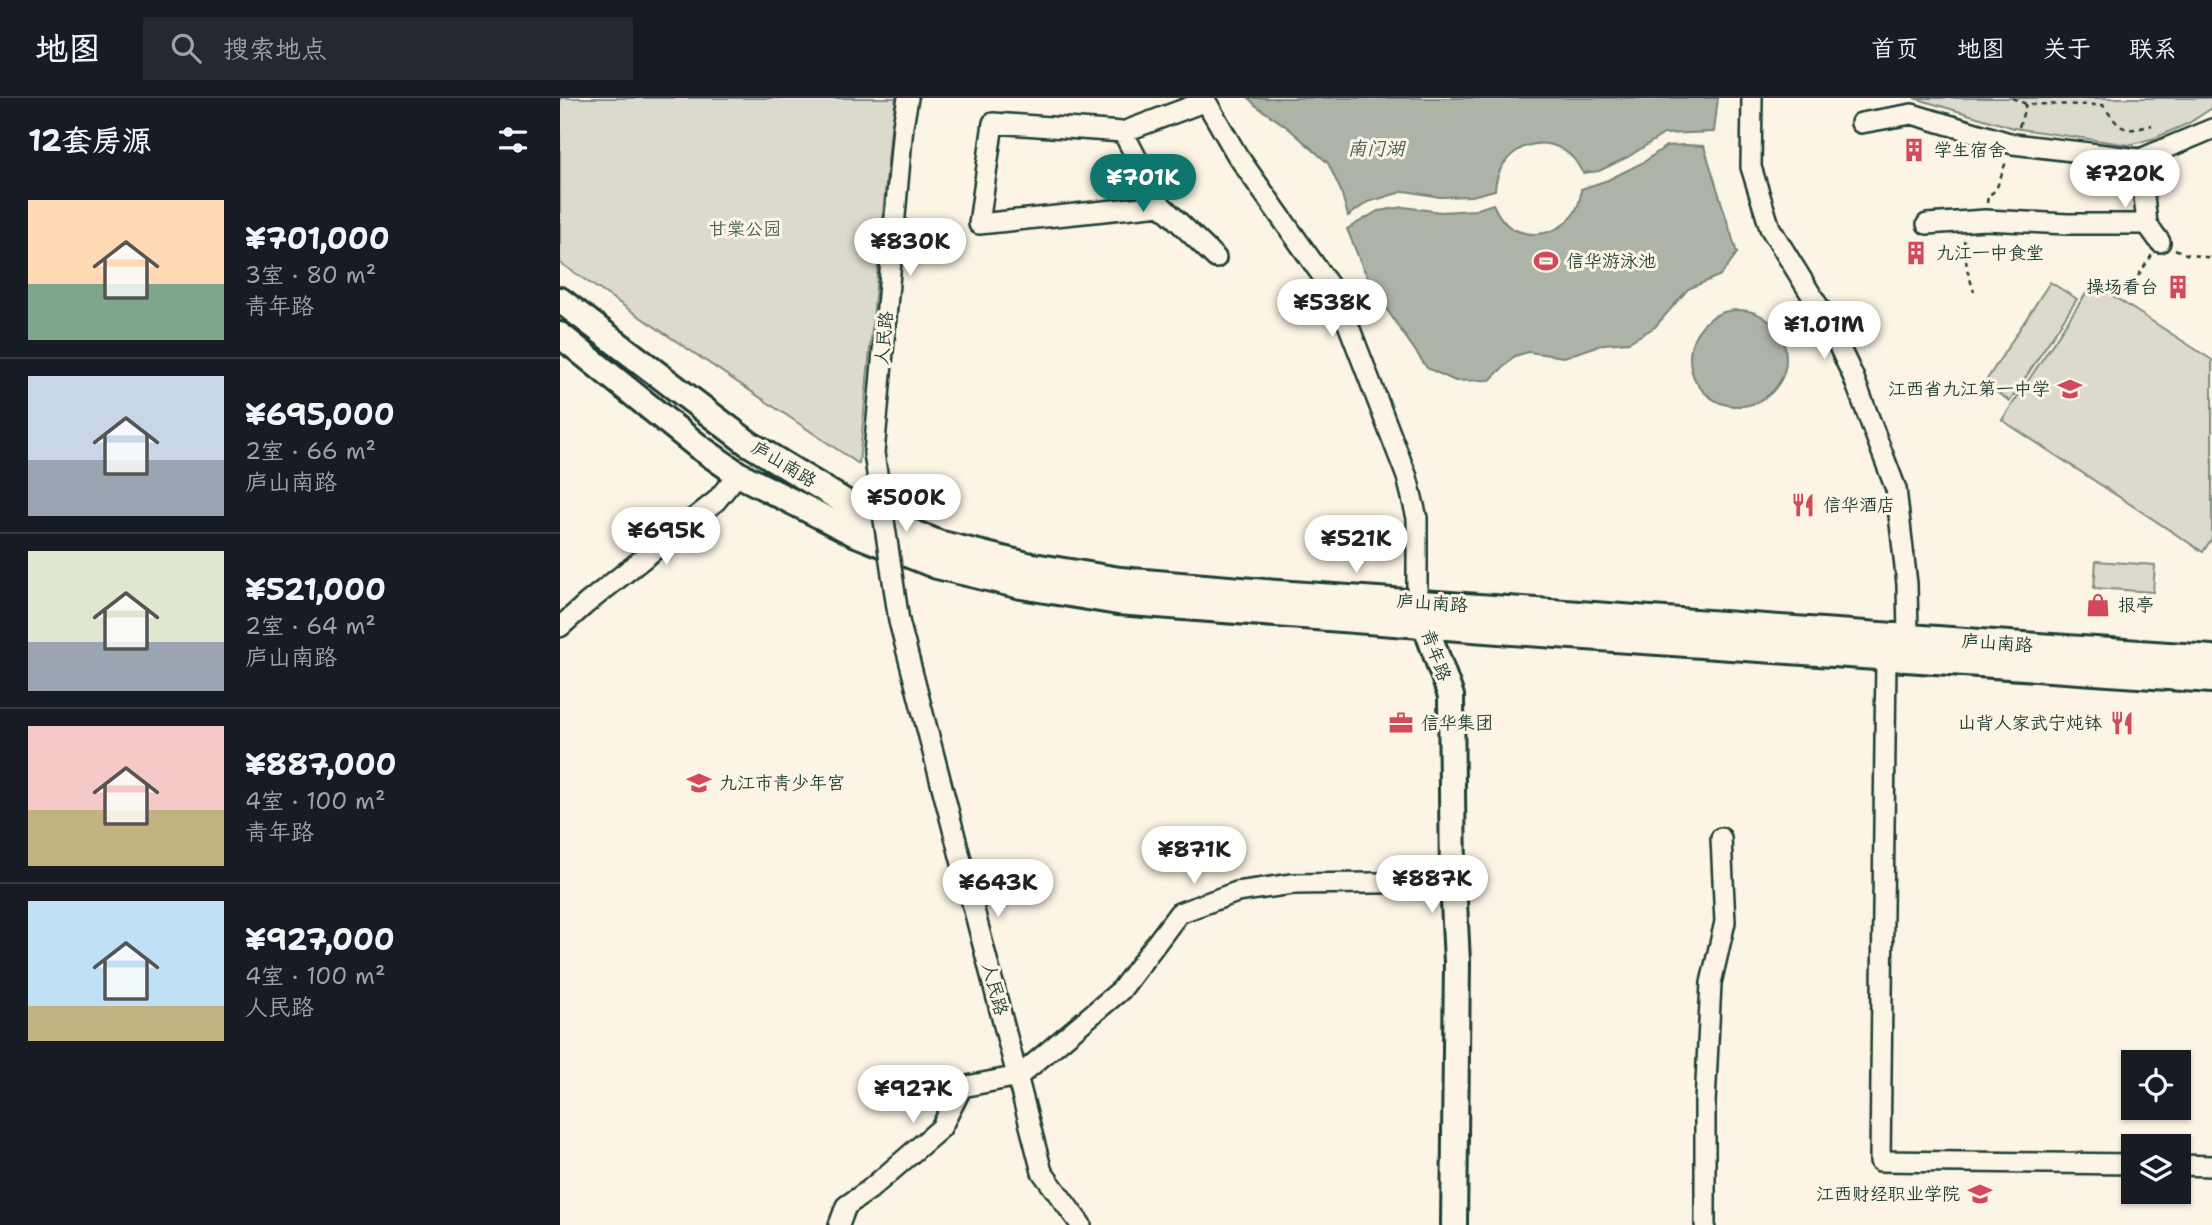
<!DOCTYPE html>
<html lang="zh">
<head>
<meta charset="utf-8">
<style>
  :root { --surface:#171b24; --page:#242831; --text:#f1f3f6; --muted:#9ea1a6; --line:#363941; --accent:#0f766e }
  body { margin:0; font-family:"Shantell Sans","LXGW WenKai TC",sans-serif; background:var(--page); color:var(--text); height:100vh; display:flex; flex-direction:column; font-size:26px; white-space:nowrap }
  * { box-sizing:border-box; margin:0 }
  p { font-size:23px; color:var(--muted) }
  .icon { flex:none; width:38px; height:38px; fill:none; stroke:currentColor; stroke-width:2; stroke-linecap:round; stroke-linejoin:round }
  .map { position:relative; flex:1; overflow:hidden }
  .details { display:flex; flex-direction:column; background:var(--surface); width:560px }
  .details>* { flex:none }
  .fabs { position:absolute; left:1561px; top:952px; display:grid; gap:14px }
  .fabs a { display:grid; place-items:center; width:70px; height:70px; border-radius:0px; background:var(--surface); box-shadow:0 2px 5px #0004; font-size:35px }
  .price { position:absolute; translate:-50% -60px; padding:0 16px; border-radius:24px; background:#fff; color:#222; font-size:23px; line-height:46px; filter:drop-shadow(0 2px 4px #0008) }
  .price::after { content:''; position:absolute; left:50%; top:42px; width:21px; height:16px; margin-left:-10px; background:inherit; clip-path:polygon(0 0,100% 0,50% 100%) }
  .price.on { background:var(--accent); color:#fff }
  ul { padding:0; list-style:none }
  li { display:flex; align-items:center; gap:21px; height:175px; padding:0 28px }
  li+li { border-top:2px solid var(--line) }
  li span { display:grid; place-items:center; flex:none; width:196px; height:140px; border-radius:0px; color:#555 }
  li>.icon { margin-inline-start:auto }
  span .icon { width:84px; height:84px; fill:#fffc; stroke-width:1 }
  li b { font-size:30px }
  h2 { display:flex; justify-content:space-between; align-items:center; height:84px; padding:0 28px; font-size:30px }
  header { display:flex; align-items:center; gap:42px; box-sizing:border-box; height:98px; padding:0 35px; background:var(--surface); border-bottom:2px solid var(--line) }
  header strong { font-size:33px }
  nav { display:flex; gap:38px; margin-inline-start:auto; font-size:24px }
  .search { width:490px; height:63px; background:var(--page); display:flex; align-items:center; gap:18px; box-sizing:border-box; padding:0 24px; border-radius:0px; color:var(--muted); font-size:26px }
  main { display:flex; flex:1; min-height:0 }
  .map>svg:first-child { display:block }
  .green { fill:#dcdacc; stroke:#7e8c80; stroke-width:2 }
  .water { fill:#aeb3a7; stroke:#758479; stroke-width:2 }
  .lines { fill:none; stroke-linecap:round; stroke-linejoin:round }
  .minor-casing { stroke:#1f3d34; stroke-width:24 }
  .major-casing { stroke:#1f3d34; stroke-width:30 }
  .path { stroke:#1f3d34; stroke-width:2.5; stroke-dasharray:5 5; stroke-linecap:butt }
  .minor { stroke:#fcf5e5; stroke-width:19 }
  .major { stroke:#fcf5e5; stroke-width:24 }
  .minor-bridge-casing { stroke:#1f3d34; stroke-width:24; stroke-linecap:butt }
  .minor-bridge { stroke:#fcf5e5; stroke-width:19 }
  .labels { text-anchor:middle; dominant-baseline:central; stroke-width:6; stroke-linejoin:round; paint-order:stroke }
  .poi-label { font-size:18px; fill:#1f3d34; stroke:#fcf5e5; text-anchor:start }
  .park-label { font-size:18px; fill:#455c52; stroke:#fcf5e5 }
  .street-label { font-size:18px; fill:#1f3d34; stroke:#fcf5e5 }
  .water-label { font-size:19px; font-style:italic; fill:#435a51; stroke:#fcf5e5 }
</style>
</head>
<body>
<header>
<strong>地图</strong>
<div class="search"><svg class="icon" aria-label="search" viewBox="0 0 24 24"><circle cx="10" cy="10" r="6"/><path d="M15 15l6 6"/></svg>搜索地点</div>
<nav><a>首页</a><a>地图</a><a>关于</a><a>联系</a></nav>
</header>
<main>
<section class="details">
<h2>12套房源<svg class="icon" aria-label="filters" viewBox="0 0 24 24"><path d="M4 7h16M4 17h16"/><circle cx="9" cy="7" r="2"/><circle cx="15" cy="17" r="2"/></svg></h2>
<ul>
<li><span style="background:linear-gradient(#ffd9b3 60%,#7fa58c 0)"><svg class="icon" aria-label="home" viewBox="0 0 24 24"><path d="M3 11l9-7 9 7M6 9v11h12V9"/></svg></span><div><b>¥701,000</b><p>3室 · 80 m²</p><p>青年路</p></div></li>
<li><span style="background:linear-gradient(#c9d6e8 60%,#9aa5b1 0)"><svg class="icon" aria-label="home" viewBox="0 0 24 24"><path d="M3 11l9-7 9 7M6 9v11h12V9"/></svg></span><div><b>¥695,000</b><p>2室 · 66 m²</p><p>庐山南路</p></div></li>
<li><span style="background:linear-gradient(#dfe7d0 65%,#9aa5b1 0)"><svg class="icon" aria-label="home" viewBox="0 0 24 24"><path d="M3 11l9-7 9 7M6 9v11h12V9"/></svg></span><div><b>¥521,000</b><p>2室 · 64 m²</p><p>庐山南路</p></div></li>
<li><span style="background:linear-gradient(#f6c9c9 60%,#c2b280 0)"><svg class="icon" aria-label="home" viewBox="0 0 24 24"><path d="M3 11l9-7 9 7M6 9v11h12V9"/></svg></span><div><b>¥887,000</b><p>4室 · 100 m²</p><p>青年路</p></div></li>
<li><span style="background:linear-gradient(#bfe0f5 75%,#c2b280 0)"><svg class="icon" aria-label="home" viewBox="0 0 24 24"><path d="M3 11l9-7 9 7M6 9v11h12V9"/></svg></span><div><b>¥927,000</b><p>4室 · 100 m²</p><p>人民路</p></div></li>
</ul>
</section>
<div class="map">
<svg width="1652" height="1127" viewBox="0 0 1652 1127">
  <rect width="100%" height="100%" fill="#fcf5e5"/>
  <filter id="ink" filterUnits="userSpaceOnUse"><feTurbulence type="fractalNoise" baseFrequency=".0143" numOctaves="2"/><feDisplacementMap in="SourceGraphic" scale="14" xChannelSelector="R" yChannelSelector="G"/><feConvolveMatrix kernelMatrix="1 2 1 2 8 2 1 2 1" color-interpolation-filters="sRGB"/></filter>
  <g filter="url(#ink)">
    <path class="green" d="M0,0H336L331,31L299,366L0,165Z
      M1354,0H1652V10L1629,25L1595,40L1569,47L1454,30Z
      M1490,184L1517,201L1450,303L1424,286Z
      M1533,185L1652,262V440L1643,454L1442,322Z
      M1536,463L1595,467L1593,494L1534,490Z"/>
    <path class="water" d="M689,0H1158L1154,34L1104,36L1068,59L1039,73L1023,75C1020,71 1017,65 1014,61C984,28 937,52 935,92L912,98L880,99L845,93L808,104L788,118L781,93L768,65L727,29L695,7Z
      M1125,47L1144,48L1177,155L1161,177L1128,191L1095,229L1069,244L1044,246L1004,259L968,254L955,258L930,282L895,283L867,270L821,203L803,170L787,131L818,113L844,109L881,114L915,112L933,106C937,115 943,126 953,131C985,146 1021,125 1021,91L1048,82L1084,64L1106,48Z
      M1130 260a48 48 0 1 1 96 0a48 48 0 1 1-96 0Z"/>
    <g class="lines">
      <g class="minor-casing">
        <path id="minor" d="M644,0L677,57L778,200L847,379L857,420V504
          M1192,0L1191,69L1210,130L1265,219L1293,278L1336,391L1347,486L1348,539
          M1301,25L1352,16L1453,46L1580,61L1652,31
          M563,34L601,107L656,160
          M1580,61L1587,126L1600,144
          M601,107L419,126L433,25L563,34L646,3
          M1367,126L1425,122L1508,126H1587
          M314,355L343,28L348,0
          M339,523L482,1074L521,1127
          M0,529L27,505L156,403L178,376
          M1326,561L1320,1063L1573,1066
          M1619,1067L1652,1068
          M279,1127L286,1108L309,1092L381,1030L402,989L459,978L561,892L619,815L677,794L732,786L893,784
          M1145,1127V1005L1151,885L1165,824L1161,740"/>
      </g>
      <g class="major-casing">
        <path id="major" d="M0,202L188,345L300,413L378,445L467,467L560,482L717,495L1652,560
          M0,237L139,349L178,376L294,435L377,468L461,488L558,504L952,534L1652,582
          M861,515L891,598L893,784L897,864L894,1127"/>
      </g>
      <path class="path" d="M1452,0L1466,6L1543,7C1560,31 1563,36 1592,27
        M1459,29L1466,6
        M1427,105L1428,98L1436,92L1447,61
        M1404,142L1407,171L1414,194
        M1615,151L1626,156L1652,160
        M1578,178L1592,157"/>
      <use href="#minor" class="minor"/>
      <use href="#major" class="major"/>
      <g class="minor-bridge-casing">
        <path id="minor-bridge" d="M314,355L339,523"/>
      </g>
      <use href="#minor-bridge" class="minor-bridge"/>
    </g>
  </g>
  <defs>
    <g id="building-bare" transform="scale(1.89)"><path d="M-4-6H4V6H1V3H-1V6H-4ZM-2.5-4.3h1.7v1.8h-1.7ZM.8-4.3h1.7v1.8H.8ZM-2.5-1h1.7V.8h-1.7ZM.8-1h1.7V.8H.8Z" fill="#d1495b" stroke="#fcf5e5" stroke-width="2.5" paint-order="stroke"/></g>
    <g id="stadium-bare" transform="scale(1.89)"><path d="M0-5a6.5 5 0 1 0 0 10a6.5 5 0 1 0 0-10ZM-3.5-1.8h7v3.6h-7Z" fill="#d1495b" stroke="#fcf5e5" stroke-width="2.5" paint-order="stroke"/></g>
    <g id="school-bare" transform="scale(1.89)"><path d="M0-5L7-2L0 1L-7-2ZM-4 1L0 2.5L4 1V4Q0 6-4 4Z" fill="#d1495b" stroke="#fcf5e5" stroke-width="2.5" paint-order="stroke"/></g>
    <g id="restaurant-bare" transform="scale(1.89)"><path d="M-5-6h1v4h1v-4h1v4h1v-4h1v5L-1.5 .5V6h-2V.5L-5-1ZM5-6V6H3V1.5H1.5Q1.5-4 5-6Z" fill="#d1495b" stroke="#fcf5e5" stroke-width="2.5" paint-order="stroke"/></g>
    <g id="shop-bare" transform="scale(1.89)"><path d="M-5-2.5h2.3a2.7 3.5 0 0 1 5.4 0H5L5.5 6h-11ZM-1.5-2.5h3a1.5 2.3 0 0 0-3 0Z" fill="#d1495b" stroke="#fcf5e5" stroke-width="2.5" paint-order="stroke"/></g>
    <g id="office-bare" transform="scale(1.89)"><path d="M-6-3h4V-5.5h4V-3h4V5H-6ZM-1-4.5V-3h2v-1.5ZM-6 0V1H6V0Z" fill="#d1495b" stroke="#fcf5e5" stroke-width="2.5" paint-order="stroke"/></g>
    <g id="university-bare" transform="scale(1.89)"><path d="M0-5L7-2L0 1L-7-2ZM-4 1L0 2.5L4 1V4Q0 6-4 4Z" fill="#d1495b" stroke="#fcf5e5" stroke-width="2.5" paint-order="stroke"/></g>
  </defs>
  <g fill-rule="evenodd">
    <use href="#building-bare" x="1354" y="52"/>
    <use href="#building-bare" x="1356" y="155"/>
    <use href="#stadium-bare" x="986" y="163"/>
    <use href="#building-bare" x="1618" y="189"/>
    <use href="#school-bare" x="1510" y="291"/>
    <use href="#restaurant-bare" x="1243" y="407"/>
    <use href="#shop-bare" x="1538" y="507"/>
    <use href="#office-bare" x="841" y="625"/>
    <use href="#restaurant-bare" x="1562" y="625"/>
    <use href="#school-bare" x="139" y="685"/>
    <use href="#university-bare" x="1420" y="1096"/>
  </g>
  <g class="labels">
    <g class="poi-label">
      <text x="1374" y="52">学生宿舍</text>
      <text x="1376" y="155">九江一中食堂</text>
      <text x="1006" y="163">信华游泳池</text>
      <text x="1598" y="189" text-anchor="end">操场看台</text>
      <text x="1490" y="291" text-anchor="end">江西省九江第一中学</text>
      <text x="1263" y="407">信华酒店</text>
      <text x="1558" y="507">报亭</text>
      <text x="861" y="625">信华集团</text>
      <text x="1542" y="625" text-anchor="end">山背人家武宁炖钵</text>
      <text x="159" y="685">九江市青少年宫</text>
      <text x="1400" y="1096" text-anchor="end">江西财经职业学院</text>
    </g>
    <g class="park-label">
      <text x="185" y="131">甘棠公园</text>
    </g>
    <g class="street-label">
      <text transform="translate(324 240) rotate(-85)">人民路</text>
      <text transform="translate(224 366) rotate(31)">庐山南路</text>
      <text transform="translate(872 505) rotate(4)">庐山南路</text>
      <text transform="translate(1437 545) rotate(4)">庐山南路</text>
      <text transform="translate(876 557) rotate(70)">青年路</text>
      <text transform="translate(435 891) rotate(75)">人民路</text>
    </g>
    <g class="water-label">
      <text x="816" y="50">南门湖</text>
    </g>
  </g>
</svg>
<div class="fabs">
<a><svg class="icon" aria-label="locate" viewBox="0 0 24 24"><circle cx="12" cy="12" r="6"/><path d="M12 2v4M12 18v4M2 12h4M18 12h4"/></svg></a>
<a><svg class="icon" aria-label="layers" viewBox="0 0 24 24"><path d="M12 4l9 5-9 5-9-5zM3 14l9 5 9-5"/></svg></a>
</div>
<b class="price" style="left:1565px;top:112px">¥720K</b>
<b class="price on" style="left:583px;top:116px">¥701K</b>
<b class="price" style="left:350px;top:180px">¥830K</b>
<b class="price" style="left:772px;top:241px">¥538K</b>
<b class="price" style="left:1264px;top:263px">¥1.01M</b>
<b class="price" style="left:346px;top:436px">¥500K</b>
<b class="price" style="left:106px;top:469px">¥695K</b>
<b class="price" style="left:796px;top:477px">¥521K</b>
<b class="price" style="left:634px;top:788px">¥871K</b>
<b class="price" style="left:872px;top:817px">¥887K</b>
<b class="price" style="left:438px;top:821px">¥643K</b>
<b class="price" style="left:353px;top:1027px">¥927K</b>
</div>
</main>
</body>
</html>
